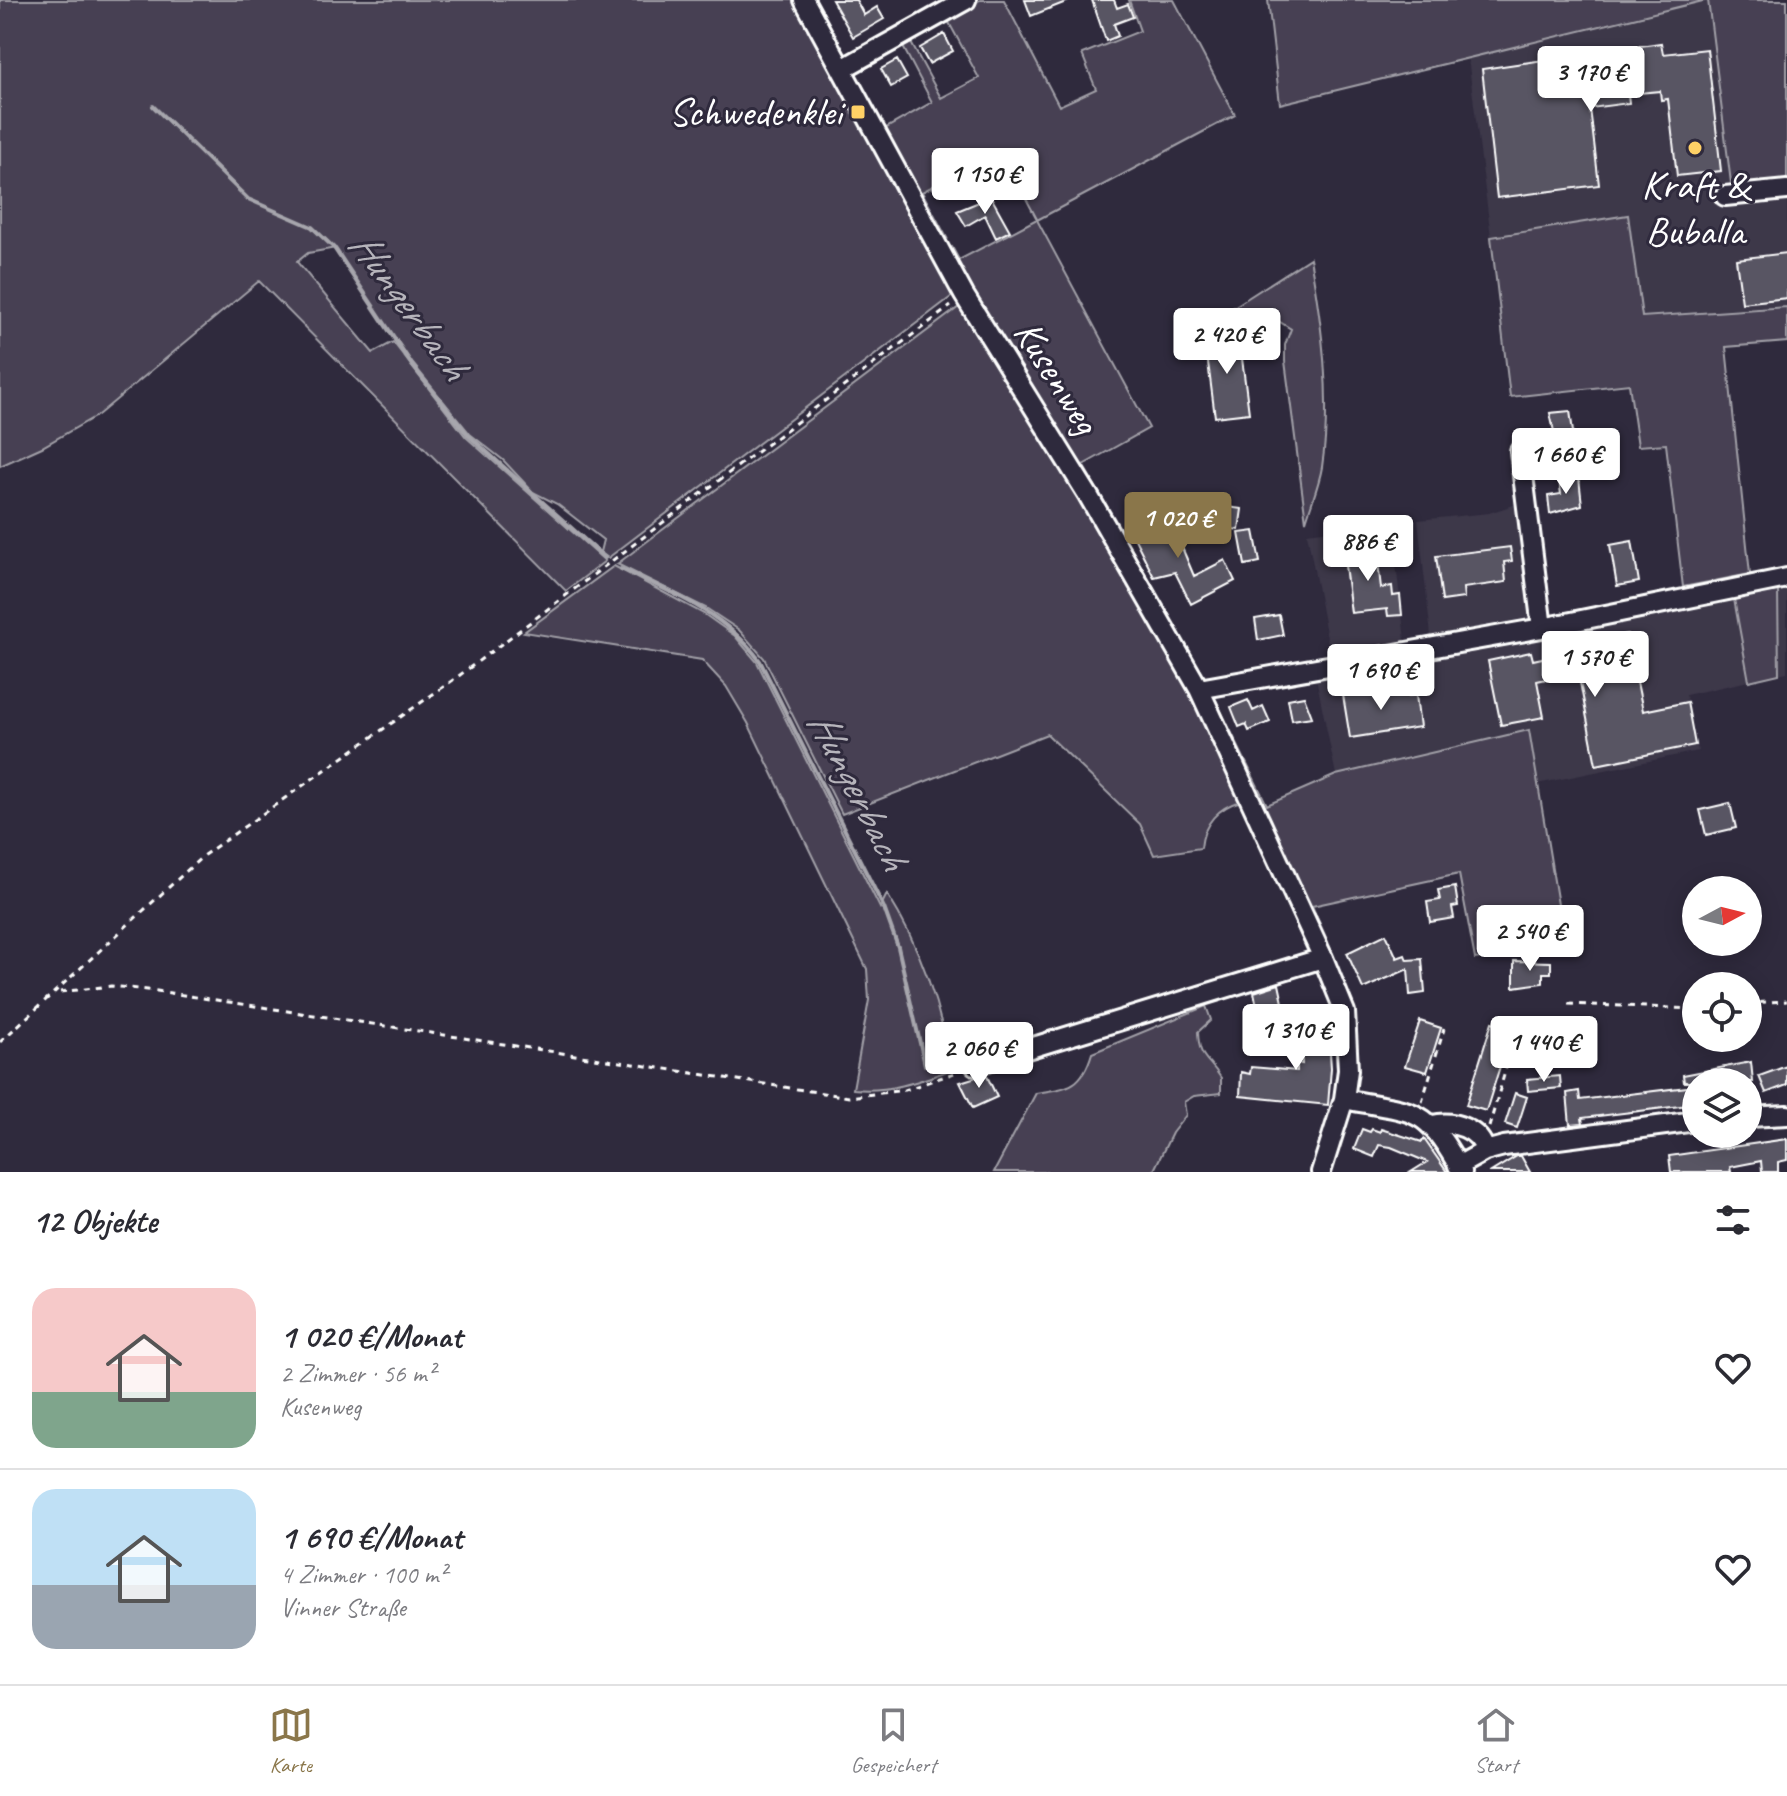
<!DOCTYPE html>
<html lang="de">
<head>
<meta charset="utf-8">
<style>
  :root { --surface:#fff; --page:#f2f2f3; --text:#2b2b33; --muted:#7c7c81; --line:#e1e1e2; --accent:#8a764a }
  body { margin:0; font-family:Caveat,sans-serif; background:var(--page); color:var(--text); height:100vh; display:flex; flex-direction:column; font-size:30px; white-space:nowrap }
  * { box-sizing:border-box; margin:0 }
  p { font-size:26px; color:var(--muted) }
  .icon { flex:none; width:44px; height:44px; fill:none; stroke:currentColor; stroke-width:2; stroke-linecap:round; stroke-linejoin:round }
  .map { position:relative; height:1172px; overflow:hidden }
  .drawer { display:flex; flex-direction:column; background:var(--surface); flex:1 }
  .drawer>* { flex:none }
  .needle { width:52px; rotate:83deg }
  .tools { position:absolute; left:1682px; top:876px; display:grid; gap:16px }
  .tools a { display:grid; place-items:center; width:80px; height:80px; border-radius:50%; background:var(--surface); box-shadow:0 4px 20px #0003; font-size:40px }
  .price { position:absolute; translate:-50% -68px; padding:0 18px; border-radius:8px; background:#fff; color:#222; font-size:26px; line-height:52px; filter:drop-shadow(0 2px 4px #0008) }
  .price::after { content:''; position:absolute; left:50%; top:48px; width:24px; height:18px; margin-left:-12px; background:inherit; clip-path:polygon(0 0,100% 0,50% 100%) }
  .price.on { background:var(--accent); color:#fff }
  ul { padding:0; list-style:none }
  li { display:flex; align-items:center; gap:24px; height:200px; padding:0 32px }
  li+li { border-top:2px solid var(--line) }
  li span { display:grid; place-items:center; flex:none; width:224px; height:160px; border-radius:24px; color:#555 }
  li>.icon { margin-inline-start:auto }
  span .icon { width:96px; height:96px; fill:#fffc; stroke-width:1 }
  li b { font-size:34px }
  h2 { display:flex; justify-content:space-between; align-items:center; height:96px; padding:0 32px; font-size:34px }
  .tab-bar { display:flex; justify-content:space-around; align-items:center; height:112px; border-top:2px solid var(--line); background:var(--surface); font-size:22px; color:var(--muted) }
  .tab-bar a { display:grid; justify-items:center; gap:4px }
  .tab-bar .on { color:var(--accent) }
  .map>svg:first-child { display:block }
  .built { fill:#3c3749 }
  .green { fill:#464152; stroke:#a2a0a8; stroke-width:2 }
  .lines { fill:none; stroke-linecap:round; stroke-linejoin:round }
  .stream { stroke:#a7a6ad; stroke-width:4 }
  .building { fill:#595564; stroke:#fff; stroke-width:2 }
  .minor-casing { stroke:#fff; stroke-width:24 }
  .path { stroke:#fff; stroke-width:3; stroke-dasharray:6 6; stroke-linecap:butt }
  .minor { stroke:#2f2a3d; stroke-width:18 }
  .poi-dot { fill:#ffd166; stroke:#2f2a3d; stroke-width:3 }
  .labels { text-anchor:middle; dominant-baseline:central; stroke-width:6; stroke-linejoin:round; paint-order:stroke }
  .poi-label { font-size:40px; fill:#fff; stroke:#2f2a3d; text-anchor:end }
  .street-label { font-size:40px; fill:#fff; stroke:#2f2a3d }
  .water-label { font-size:42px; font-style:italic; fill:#b6b4bb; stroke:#2f2a3d }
</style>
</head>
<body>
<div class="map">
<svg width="1787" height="1172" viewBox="0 0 1787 1172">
  <rect width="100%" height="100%" fill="#2f2a3d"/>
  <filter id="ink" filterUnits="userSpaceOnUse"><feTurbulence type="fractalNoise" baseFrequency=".0125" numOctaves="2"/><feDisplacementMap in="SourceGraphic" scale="16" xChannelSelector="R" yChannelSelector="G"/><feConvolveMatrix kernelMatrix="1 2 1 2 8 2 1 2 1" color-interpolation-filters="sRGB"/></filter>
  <g filter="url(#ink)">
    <path class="built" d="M1708,0L1732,191L1787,185V307L1642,317L1628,216L1491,237L1468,58Z
      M1523,502L1538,616L1431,636L1418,520L1489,513Z
      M1391,522L1405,640L1336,654L1329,649L1307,533Z
      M1787,588V672L1779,674L1778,590Z
      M1734,599L1749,681L1686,695L1698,751L1537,784L1529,731L1336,775L1316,678Z"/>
    <path class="green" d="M0,0H797L836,72L833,74L868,138L873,136L955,294L608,558L600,552L603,540L557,504L533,492L503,460L470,434L413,364L336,248L308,253L297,262L373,353L393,342L466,437L605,561L566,591L259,281L98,415L42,447L0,466Z
      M980,0H1004L1059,106L1096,89L1082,54L1140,31L1129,0H1174L1235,115L1037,220L1149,428L1083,465L1120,528H1114L977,304L949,248L952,247L959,260L1037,219L1000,150L922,192L947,238L939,236L883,130L932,102L901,43L909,39L941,98L979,78L947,19Z
      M1268,0H1707L1280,104Z
      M1708,0H1787V185L1732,191Z
      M1628,215L1642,317L1787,307V342L1726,347L1750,574L1683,587L1666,444L1638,446L1629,384L1510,397L1491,237Z
      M1310,258C1322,324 1332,400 1322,467C1319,485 1311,504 1306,521L1285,361V345L1291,329L1272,317L1201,328Z
      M959,307L1058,458L1202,710L1312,953L1309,955L1241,801C1219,807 1203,823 1201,848L1154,855L1140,824L1047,734L842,814L764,658L739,630L706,608L617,564Z
      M614,566L704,614L735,636L757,662L880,908L887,894C920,946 942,1008 950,1070C918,1082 887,1093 853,1089L869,1000L867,969L748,723L726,686L702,660L524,632Z
      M1778,590L1779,674L1749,681L1734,599Z
      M1217,703L1267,805L1336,775L1529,730L1565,947L1475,959L1459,874L1312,906L1328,942L1325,943L1215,710Z
      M1206,1006L1211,1020L1198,1032C1199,1060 1208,1057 1221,1078V1093L1194,1096L1184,1102L1186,1115L1172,1133L1153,1172H994L1036,1093C1069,1088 1082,1087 1092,1053Z"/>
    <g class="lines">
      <path class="stream" d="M153,106L248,199L312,227L334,248L411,364L468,435L605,558
        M621,569C672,592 726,614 760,661L884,908L898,947L925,1065"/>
    </g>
    <path class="building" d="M832,0H856L864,15L877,7L884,19L853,37Z
      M1025,0H1071L1031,16Z
      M1092,0H1114L1117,8L1128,4L1133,17L1114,24L1118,36L1106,41Z
      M944,34L953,51L929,64L920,48Z
      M1661,43L1663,54L1707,49L1721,171L1677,176L1668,99L1661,100L1660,91L1628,94L1629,103L1590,108L1599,185L1497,198L1482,69Z
      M897,60L907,78L891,87L881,69Z
      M991,197L1010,231L996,238L985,215L966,226L957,211Z
      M1787,253V298L1742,303L1736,259Z
      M1239,335L1249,413L1215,417L1205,339Z
      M1570,411L1574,439L1556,441L1550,413Z
      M1579,478L1582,505L1550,514L1548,496L1561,494L1559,480Z
      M1205,504L1242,509L1239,530L1202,525Z
      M1167,512L1194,576L1225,560L1235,581L1191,604L1175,572L1154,577L1131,531Z
      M1254,531L1260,562L1245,565L1239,533Z
      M1632,541L1639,582L1617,586L1610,545Z
      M1376,546L1381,588L1392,586L1393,596L1400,595L1402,615L1388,616L1387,609L1351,613L1343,550Z
      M1510,547L1512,561L1504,562L1506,582L1463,588L1464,598L1442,601L1436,556Z
      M1279,615L1283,635L1258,640L1255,619Z
      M1627,634L1643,711L1687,702L1695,745L1596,765L1578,672L1537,681L1544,717L1501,725L1488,661L1531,652L1533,660L1574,651L1573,645Z
      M1381,683L1406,692L1407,696L1416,695L1420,727L1350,738L1343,695L1379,689Z
      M1304,696L1312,717L1292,720L1288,699Z
      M1248,700L1253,711L1263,706L1270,722L1249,731L1246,724L1239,727L1231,707Z
      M1730,803L1736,828L1706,835L1700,810Z
      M1455,887L1458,906L1452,907L1454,918L1430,922L1427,902L1440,900L1438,890Z
      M1386,934L1397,958L1405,955L1407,960L1422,959L1425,993L1410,995L1408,969L1363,989L1347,953Z
      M1514,961L1551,962V973H1543V983L1514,987Z
      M1279,984L1289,1031L1263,1036L1254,992Z
      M1420,1021L1441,1028L1427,1072L1405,1066Z
      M1328,1022L1331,1068L1328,1105L1240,1096L1241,1072L1250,1074L1251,1067L1297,1071V1063L1302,1064L1299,1024Z
      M1492,1022L1512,1028L1486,1111L1466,1105Z
      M1751,1062L1753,1082H1684L1683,1075Z
      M1787,1066V1085L1766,1093L1759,1076Z
      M986,1074L997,1097L973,1108L960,1082Z
      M1560,1076L1561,1088L1528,1091L1527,1079Z
      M1696,1086V1104L1582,1118L1583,1124L1570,1125L1567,1093L1579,1091L1580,1100Z
      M1515,1093L1527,1097L1517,1128L1505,1124Z
      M1362,1129L1370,1132L1372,1129L1380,1132L1381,1129L1422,1142L1424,1139L1447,1172H1411L1427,1162L1391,1147L1379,1145L1374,1157L1354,1149Z
      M1787,1139V1160L1778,1162V1172H1762L1761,1161L1730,1167L1731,1172H1671L1669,1156Z
      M1517,1156H1521L1530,1172H1491Z"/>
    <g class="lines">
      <g class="minor-casing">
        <path id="minor" d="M804,0L964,295L1088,495L1199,689L1323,958L1345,1012L1348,1070L1344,1099L1321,1172
          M842,69L966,0
          M1725,196L1787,190
          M1520,451L1542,628
          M1199,689L1542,628L1787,578
          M975,1065L1323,958
          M1344,1099C1418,1114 1423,1103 1462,1172
          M1748,1117L1787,1115
          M1433,1125C1453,1120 1480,1129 1485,1151
          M1458,1166L1485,1151L1504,1146L1696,1121"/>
      </g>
      <path class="path" d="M60,992L111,986L157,991L849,1097L905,1090L960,1071
        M1748,1003L1787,1001
        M1568,1004L1696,1009
        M0,1042L204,855L456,678L951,306
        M1422,1102L1444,1029
        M1489,1127L1513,1044"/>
      <use href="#minor" class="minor"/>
    </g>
  </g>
  <g class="poi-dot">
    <rect x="850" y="104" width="16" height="16" rx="4"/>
    <circle cx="1695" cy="148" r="8"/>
  </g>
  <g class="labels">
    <g class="poi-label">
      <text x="842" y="112">Schwedenklei</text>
      <text x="1695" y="185" text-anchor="middle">Kraft &amp;<tspan x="1695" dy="46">Buballa</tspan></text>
    </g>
    <g class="street-label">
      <text transform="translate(1057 377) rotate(58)">Kusenweg</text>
    </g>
    <g class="water-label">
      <text transform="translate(409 305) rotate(54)">Hungerbach</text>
      <text transform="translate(858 790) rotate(63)">Hungerbach</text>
    </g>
  </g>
</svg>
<div class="tools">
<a><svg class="needle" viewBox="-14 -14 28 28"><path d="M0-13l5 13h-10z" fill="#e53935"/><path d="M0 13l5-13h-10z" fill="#7c7c81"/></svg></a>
<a><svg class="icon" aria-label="locate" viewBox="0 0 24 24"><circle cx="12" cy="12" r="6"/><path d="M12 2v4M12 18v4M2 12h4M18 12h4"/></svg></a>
<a><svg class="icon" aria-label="layers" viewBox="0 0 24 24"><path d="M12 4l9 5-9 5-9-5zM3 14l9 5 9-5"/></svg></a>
</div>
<b class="price" style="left:1591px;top:114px">3 170 €</b>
<b class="price" style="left:985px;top:216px">1 150 €</b>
<b class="price" style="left:1227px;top:376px">2 420 €</b>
<b class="price" style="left:1566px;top:496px">1 660 €</b>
<b class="price on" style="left:1178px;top:560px">1 020 €</b>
<b class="price" style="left:1368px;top:583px">886 €</b>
<b class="price" style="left:1595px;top:699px">1 570 €</b>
<b class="price" style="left:1381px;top:712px">1 690 €</b>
<b class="price" style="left:1530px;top:973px">2 540 €</b>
<b class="price" style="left:1296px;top:1072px">1 310 €</b>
<b class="price" style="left:1544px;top:1084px">1 440 €</b>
<b class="price" style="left:979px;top:1090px">2 060 €</b>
</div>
<section class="drawer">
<h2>12 Objekte<svg class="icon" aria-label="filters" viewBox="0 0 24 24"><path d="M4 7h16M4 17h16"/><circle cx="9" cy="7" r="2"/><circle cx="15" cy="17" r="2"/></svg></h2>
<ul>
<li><span style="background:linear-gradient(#f6c9c9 65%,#7fa58c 0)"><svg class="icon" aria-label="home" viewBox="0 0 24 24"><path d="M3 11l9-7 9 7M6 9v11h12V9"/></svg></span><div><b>1 020 €/Monat</b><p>2 Zimmer · 56 m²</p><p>Kusenweg</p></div><svg class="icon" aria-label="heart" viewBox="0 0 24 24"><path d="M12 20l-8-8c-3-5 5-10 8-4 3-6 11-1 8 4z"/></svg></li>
<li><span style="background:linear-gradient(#bfe0f5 60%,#9aa5b1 0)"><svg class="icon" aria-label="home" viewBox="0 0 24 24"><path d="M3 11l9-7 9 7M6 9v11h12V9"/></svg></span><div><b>1 690 €/Monat</b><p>4 Zimmer · 100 m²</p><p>Vinner Straße</p></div><svg class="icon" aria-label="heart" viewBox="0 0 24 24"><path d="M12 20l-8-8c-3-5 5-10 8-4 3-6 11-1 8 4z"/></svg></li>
</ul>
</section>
<nav class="tab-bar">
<a class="on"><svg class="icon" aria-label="map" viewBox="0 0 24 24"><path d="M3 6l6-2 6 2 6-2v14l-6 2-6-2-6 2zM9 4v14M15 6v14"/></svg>Karte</a>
<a><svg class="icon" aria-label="saved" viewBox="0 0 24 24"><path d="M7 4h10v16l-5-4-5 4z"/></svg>Gespeichert</a>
<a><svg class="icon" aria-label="home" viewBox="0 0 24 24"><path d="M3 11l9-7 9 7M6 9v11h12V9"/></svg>Start</a>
</nav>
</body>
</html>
